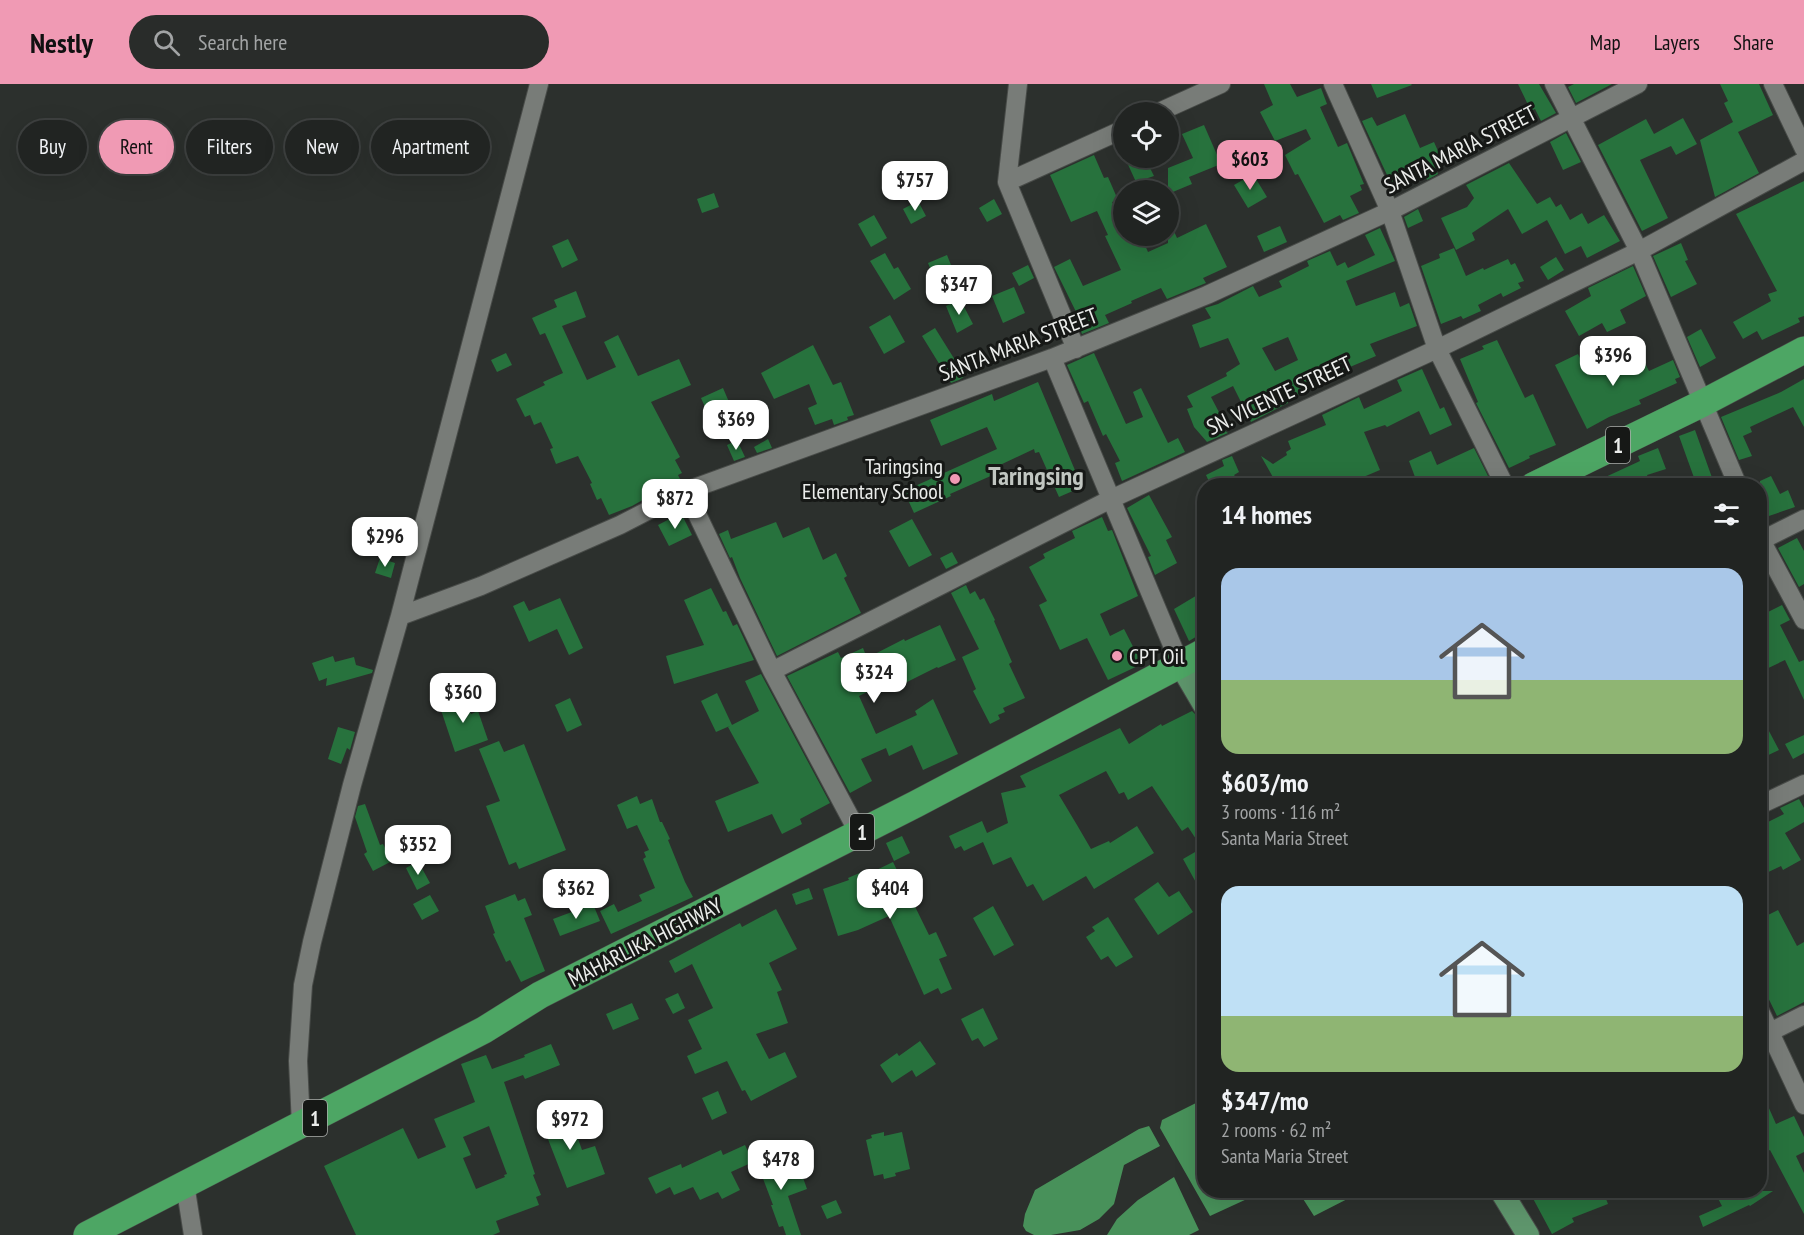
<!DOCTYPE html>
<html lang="en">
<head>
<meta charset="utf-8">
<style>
  :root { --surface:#212422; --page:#292c2a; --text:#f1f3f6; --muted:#a2a4a5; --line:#3e4140; --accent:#f09ab4 }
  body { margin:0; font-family:"PT Sans Narrow",sans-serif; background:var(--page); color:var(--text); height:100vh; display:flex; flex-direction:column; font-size:22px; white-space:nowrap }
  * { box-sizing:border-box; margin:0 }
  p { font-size:20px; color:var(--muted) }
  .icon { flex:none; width:33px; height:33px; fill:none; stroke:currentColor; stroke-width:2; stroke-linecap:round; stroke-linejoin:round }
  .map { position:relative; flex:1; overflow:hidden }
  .side { position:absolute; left:1197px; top:394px; width:570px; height:720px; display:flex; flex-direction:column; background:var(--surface); border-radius:24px; box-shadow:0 6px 24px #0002,0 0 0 2px var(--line) }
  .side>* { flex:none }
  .banner { position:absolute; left:18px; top:36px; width:570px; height:54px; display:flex; gap:12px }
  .buttons { position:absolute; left:1113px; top:18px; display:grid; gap:12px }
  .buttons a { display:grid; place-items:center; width:66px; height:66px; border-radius:50%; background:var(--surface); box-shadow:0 6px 24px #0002,0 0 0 2px var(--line); font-size:30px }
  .price { position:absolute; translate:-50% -51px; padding:0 14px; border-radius:12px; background:#fff; color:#222; font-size:20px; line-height:39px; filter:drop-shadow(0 2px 3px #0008) }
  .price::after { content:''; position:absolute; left:50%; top:36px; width:18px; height:14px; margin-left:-9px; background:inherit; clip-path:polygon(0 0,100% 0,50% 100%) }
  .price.active { background:var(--accent); color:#111 }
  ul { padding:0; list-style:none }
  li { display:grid; align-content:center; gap:12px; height:318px; padding:0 24px }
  li span { display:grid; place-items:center; height:186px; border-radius:18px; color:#555 }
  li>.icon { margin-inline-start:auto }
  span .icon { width:108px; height:108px; fill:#fffc; stroke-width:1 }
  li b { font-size:26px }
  h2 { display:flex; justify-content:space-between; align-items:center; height:72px; padding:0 24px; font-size:26px }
  .tag { padding:0 21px; border-radius:27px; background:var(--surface); box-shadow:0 6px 24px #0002,0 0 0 2px var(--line); font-size:21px; line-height:54px }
  .tag.active { background:var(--accent); color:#111 }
  header { display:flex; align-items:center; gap:36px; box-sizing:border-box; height:84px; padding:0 30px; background:var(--accent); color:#111 }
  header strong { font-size:28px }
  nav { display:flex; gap:33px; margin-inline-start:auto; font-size:21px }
  .search { width:420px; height:54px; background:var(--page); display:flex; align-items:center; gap:15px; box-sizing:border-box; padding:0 21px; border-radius:33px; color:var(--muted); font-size:22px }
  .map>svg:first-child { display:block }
  .water { fill:#48915a }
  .building { fill:#27723d; fill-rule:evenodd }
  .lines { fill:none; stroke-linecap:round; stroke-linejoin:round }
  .minor-casing { stroke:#484b48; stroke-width:20 }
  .major-casing { stroke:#484b48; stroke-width:24 }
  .highway-casing { stroke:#484b48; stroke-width:28 }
  .minor { stroke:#787c78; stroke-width:18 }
  .major { stroke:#5e956c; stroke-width:22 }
  .highway { stroke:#4da664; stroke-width:27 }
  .poi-dot { fill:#f09ab4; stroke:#161816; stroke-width:2 }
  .labels { text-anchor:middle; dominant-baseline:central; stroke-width:6; stroke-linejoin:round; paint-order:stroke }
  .shield { fill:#161816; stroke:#abadab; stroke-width:1.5 }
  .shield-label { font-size:21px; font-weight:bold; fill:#ebedeb }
  .street-label { font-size:22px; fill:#ebedeb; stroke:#161816 }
  .poi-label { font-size:22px; fill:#ebedeb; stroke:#161816; text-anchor:end }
  .quarter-label { font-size:26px; font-weight:bold; fill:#c1c6c1; stroke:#161816 }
</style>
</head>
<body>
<header>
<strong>Nestly</strong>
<div class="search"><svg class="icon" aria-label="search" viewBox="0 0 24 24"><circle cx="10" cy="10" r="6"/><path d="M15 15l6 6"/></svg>Search here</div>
<nav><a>Map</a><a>Layers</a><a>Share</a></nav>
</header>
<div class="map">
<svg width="1804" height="1151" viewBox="0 0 1804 1151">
  <rect width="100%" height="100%" fill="#2c302d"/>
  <path class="water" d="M1204,1015V1107H1259L1260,1109L1210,1132L1160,1044L1162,1036Z
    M1149,1042L1160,1062L1124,1081L1114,1120L1099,1135L1080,1146L1051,1151H1034L1026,1147L1023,1142L1025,1130L1035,1106L1139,1045Z
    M1174,1093L1199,1146L1189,1151H1107L1117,1135L1138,1116Z
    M1298,1107H1363L1314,1132Z"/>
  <path class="building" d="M1264,0H1290L1297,13L1321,4L1327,20L1320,23L1338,63L1347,59L1364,100L1360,101L1362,106L1350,112L1359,129L1343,136L1340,131L1324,139L1298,90L1295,91L1285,71L1311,55L1306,45L1275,57L1260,28L1273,21Z
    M1371,0H1411L1412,1L1377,14Z
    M1518,0H1539L1556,29L1541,37L1535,25L1531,27Z
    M1574,0H1612L1576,19L1568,3Z
    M1720,0H1759L1773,31L1738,48L1759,89L1715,113L1700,56L1733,38L1724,19L1728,17Z
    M1405,30L1420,64L1434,58L1442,76L1433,79L1438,90L1427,96L1425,91L1394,106L1362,37L1372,33L1377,42Z
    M1683,34L1697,60L1676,71L1671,62L1640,76L1668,134L1642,147L1598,61L1646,35L1654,50Z
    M1204,41L1221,80L1189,93L1192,100L1168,110V84L1193,74L1182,50Z
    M1566,49L1581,78L1563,86L1550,58Z
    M1094,71L1104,94L1108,93L1118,116L1112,118L1124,142V152H1141L1148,168L1168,159V134L1177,154L1206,140L1227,183L1203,194L1206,199L1167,215L1161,204L1131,217L1132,219L1105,231L1109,239L1082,250L1078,239L1081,238L1054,183L1070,175L1083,202L1121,186L1105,152L1108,151L1097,127L1071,138L1050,91Z
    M1125,74H1145L1154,92L1136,98Z
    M1509,79L1537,120L1550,113L1556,123L1561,120L1570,136L1582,129L1588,140L1604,131L1620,157L1587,174L1581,162L1565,170L1547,136L1522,150L1508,125L1472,149L1475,156L1456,166L1441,134L1467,123L1474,114L1466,101Z
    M1253,90L1267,113L1248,124L1234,101Z
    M1804,97V232L1798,234L1800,238L1762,256L1757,247L1743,255L1733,238L1771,217L1768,210L1777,207L1736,130Z
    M714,109L719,123L702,129L697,115Z
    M994,115L1002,130L987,138L979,124Z
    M918,117L926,132L911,140L903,125Z
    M1418,125L1423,137L1408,144L1404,133Z
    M874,131L887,154L871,163L858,140Z
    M1280,142L1287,158L1264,168L1257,152Z
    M1380,144L1395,177L1346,197L1356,222L1395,208L1400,223L1409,219L1417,242L1370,260L1376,272L1331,291L1333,295L1287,316L1288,319L1251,338L1233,302L1211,313L1221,332L1212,337L1228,349L1207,358L1194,343L1187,325L1193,323L1187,312L1227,292L1226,289L1240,280L1228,254L1200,264L1192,241L1211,234L1205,224L1218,220L1253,202L1259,213L1282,203L1279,197L1309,182L1307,177L1330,167L1337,182L1345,178L1348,184L1375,171L1365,151ZM1288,253L1298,276L1275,287L1262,264Z
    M568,155L578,176L562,184L552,162Z
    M1681,159L1688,176L1685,177L1697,200L1671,213L1653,172Z
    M1454,164L1466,192L1483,184L1484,186L1508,175L1511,181L1515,179L1524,197L1518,199L1521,204L1503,213L1501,209L1478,221L1481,227L1463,235L1461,232L1441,240L1421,182L1440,174L1439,170Z
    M885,169L894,185L898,183L911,205L894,216L870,177Z
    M947,171L955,191L936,199L928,179Z
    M1556,173L1564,186L1548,196L1540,183Z
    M1028,181L1034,194L1019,202L1012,189Z
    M1633,182L1646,212L1620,226L1626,239L1607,248L1602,239L1579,252L1565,227L1591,212L1588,204Z
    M1014,203L1025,229L1003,239L992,212Z
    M576,207L586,233L562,242L587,296L616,283L604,258L618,251L638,292L679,275L691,301L651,318L680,373L675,376L682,389L678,391L680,395L632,422L609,431L601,414L597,416L590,400L592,399L578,372L556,380L550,365L553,364L541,338L534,341L530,331L525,333L516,315L545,301L543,298L563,289L545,249L540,251L532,234L557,223L554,216Z
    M960,215L973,240L957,249L946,222Z
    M890,231L905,258L884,270L869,243Z
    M935,244L965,292L959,296L951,299L922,252Z
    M1701,245L1716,274L1700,283L1687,253Z
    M1497,256L1525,314L1533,310L1556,361L1529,372L1530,374L1509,384L1476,319L1478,318L1460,275L1484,265L1482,262Z
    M813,261L833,301L841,298L854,331L847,333L848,336L834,341L832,335L815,341L808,324L817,320L809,300L774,315L761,289Z
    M506,269L512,281L497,288L491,276Z
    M1094,269L1126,340L1143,333L1133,308L1141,304L1168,359L1178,354L1185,368L1122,397L1115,379L1120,377L1106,350L1103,352L1088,317L1084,319L1067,281Z
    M1578,270L1588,290L1621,276L1625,284L1643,275L1649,287L1673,276L1680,293L1675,295L1677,299L1639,316L1641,320L1609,333L1587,345L1555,281Z
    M1422,285L1440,325L1444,323L1452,341L1430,351L1419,327L1387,343L1385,341L1364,348L1380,386L1342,402H1278L1261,372L1273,380L1287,371L1286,368L1291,365L1288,357L1326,341L1322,331L1359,313L1364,325L1402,307L1397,296Z
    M1804,295V343L1793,323L1750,343L1752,348L1743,352L1752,372L1739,376L1721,333L1781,308Z
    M1038,298L1082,403L1059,413L1039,368L1035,369L1034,365L1000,381L1002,387L950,410L951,412L914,429L904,407L997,365L987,343L941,362L930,336L992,310L994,317Z
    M723,304L735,332L713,341L701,314Z
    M1695,346L1715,402H1697L1679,352Z
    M768,355L772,364L757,369L754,363Z
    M737,356L745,373L734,377L727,361Z
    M1474,364L1492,400L1394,402L1415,393L1409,377L1431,367L1437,381Z
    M1658,364L1666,385L1647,391L1651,402H1586L1640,377L1638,372Z
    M1232,372L1239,388L1234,391L1243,402H1211L1206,391L1224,382L1222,376Z
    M1771,392L1780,410L1788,406L1795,423L1763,434L1760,426V397Z
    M1149,411L1172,453L1166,456L1177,479L1155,491L1148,473L1151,472L1127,424Z
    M681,429L692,451L669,462L658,441Z
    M1102,433L1108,447L1112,446L1138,512L1100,530L1110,552L1124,545L1142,580L1108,596L1087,554L1060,566L1039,521L1047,517L1029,483L1045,474L1043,470L1075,454L1072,447Z
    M912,435L932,471L909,483L889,447Z
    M776,438L783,454L809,443L823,476L836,469L847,492L844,494L861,529L777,572L740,494L732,473L730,474L719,450L728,446L731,455Z
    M1797,454L1804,467V500L1799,503L1778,464Z
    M952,468L958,479L946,485L940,474Z
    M380,474L395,479L391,494L375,489Z
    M966,501L970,510L975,507L980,516L984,514L995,536L994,537L1012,578L1009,580L1025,614L1003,624L1005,628L998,631L1000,635L990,640L973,607L976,605L962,573L979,565L951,509Z
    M711,504L723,528L726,527L733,542L737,540L754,576L674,600L666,572L704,561L684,516Z
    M1204,507V541L1196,545L1199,551L1189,557L1174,525Z
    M560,514L583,564L569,571L557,545L529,558L513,522L524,517L529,527Z
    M1782,521L1790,536L1780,541L1799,578L1804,576V616L1785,576L1760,588V573L1764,571L1760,560V555L1765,552L1760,540V532Z
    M940,541L956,576L938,584L937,583L887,608L883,600L859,612L876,650L917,631L915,627L933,615L958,670L923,686L912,661L889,672L886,664L861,675L872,697L850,709L787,592L838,568L841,574L863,564L867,574L904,555L905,557Z
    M333,572L335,578L354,573L356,581L373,586L372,589L326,602L327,594L319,597L312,579Z
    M761,590L830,719L800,735L802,740L782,750L772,730L728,748L715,717L759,699L728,643L759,627L745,597Z
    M717,609L732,641L716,648L701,617Z
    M465,611L471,630L478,627L488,656L455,668L439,620Z
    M570,614L582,641L567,648L555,621Z
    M1192,627L1197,632L1204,634V813L1183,775L1202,764L1188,743L1182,747L1152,702L1128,716L1124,708L1119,710L1106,687L1059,711L1077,741L1091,765L1109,757L1110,759L1137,742L1154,769L1094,805L1086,792L1043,817L1033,800L1027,803L1011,773L993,781L983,758L964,767L961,762L955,765L949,752L982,737L987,749L1008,739L1001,709L1026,703L1020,692L1120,644L1129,660L1161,640L1162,642Z
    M1760,630L1779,666L1760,675Z
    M338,643L355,648L350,666L347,664L341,680L328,675Z
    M1804,651V669L1793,675L1785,660Z
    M499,657L504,668L524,660L566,766L519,785L516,778L509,781L486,722L500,717L479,665Z
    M637,712L640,720L652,715L660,738H662L670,755L668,756L685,798L693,813L611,850L600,827L614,820L618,828L642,817L639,811L655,804L643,775L646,773L644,768L649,766L637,741L627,745L617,721Z
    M1799,715L1804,724V738L1785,749L1801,776L1783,786L1781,782L1760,792V742L1784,730L1780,724Z
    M365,720L380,761L383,760L392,777L373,787L364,770L367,768L355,733L358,722Z
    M902,752L910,769L894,777L886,759Z
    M418,777L430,799L417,806L406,784Z
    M893,778L929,851L936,848L947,872L939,875L952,905L941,910L938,904L924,911L889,832L858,846L838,852L823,805L849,796L848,794L864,787L866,791Z
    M1158,798L1169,813L1179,807L1193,828L1158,851L1134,815Z
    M809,804L813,815L796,821L792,810Z
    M515,810L518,817L525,814L532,831L524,834L545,887L521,898L510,876L506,878L493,850L495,849L485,822Z
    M430,811L439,827L422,836L413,820Z
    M593,820L600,837L560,852L553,835Z
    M993,822L1014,861L994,872L973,834Z
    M776,825L797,865L769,879L782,906L777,908L788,939L756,950L769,975L785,968L797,993L751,1017L745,1006L742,1007L727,977L695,990L687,972L702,965L688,936L713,924L692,880L675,889L669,877L740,839L742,843Z
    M1778,826L1797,862L1804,858V918L1777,932L1760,897V858L1764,855L1760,846V835Z
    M1108,833L1133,873L1116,883L1108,872L1101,876L1086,853L1095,847L1092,843Z
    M678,909L685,924L673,930L665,915Z
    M632,919L639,935L613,946L606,930Z
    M983,924L998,955L984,963L978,954L972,957L961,935Z
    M920,957L936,980L916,993L912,986L892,999L880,981L897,969L899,972Z
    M551,960L560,981L525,995L523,991L504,998L535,1090L533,1091L541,1111L536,1113L539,1121L496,1137L500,1148L493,1151H356L324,1082L403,1044L418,1075L446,1063L434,1035L475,1018L461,980L486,971L492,985L525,973L524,971ZM489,1042L507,1090L504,1091L505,1093L476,1105L463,1074L471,1071L463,1053Z
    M1760,1004L1776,1040L1794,1032L1804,1053V1068L1796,1072L1804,1089V1130L1770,1066L1760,1071Z
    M718,1007L727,1029L712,1036L702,1014Z
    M560,1023L568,1044L574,1043L582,1066L595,1062L605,1090L567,1104L539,1032Z
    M884,1048V1052L902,1048L910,1085L895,1089L896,1092L884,1095L883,1090L874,1092L866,1056L872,1054L871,1051Z
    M745,1061L753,1078L731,1088L740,1106L722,1115L718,1108L700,1116L693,1103L674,1111L670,1103L656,1110L648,1094L681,1080L682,1084L721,1066L723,1071Z
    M772,1065L783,1094L801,1088L807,1105L788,1112L801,1151H786L783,1142L779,1143L771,1121H773L754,1071Z
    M1529,1107H1603L1608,1120L1572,1134L1574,1138L1552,1150Z
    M1714,1107H1773L1750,1122L1749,1121L1703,1143L1699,1132L1722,1122Z
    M836,1116L842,1129L827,1135L821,1122Z"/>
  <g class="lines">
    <g class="minor-casing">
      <path id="minor" d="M1018,0L1007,98L1076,265
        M1333,0L1390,127L1437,265L1505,402
        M1554,0L1639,167L1738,402
        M1773,0L1804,65
        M1159,28L1221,0
        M1007,98L1124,45
        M1052,274L1180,580
        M686,407L772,587L859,750
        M1760,454L1804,536
        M1760,457L1804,435
        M400,532L481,502L620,441L686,407L1052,274L1207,211L1390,127L1638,0
        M772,587L1111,415L1437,265L1639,167L1804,77
        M1760,721L1804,700
        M1760,927L1804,1021
        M1760,953L1804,931
        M301,1041L298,977L303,901L312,858L352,701L400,532L539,0
        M185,1100L193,1151"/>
    </g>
    <g class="major-casing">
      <path id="major" d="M1180,580L1204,621
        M1501,1107L1528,1151"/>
    </g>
    <g class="highway-casing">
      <path id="highway" d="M1533,402L1703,319L1804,266
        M87,1151L484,946L540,911L916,720L1204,568"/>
    </g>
    <use href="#minor" class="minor"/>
    <use href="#major" class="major"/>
    <use href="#highway" class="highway"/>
  </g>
  <g class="poi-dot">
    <circle cx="955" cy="395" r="6"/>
    <circle cx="1117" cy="572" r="6"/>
  </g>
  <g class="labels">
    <g class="shield">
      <rect x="1606" y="343" width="24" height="36" rx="4.5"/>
      <rect x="850" y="730" width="24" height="36" rx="4.5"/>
      <rect x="303" y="1016" width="24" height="36" rx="4.5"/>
    </g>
    <g class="shield-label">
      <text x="1618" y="361">1</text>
      <text x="862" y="748">1</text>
      <text x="315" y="1034">1</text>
    </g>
    <g class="street-label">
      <text transform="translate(1460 65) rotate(-27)">SANTA MARIA STREET</text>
      <text transform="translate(1018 260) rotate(-21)">SANTA MARIA STREET</text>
      <text transform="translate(1279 311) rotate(-25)">SN. VICENTE STREET</text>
      <text transform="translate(645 858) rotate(-27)">MAHARLIKA HIGHWAY</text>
    </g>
    <g class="poi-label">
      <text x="943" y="382">Taringsing<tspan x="943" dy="25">Elementary School</tspan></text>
      <text x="1129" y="572" text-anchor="start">CPT Oil</text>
    </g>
    <g class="quarter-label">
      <text x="1036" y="391">Taringsing</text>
    </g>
  </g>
</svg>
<div class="buttons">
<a><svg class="icon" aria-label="locate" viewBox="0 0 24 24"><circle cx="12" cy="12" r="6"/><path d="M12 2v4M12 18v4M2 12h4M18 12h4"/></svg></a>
<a><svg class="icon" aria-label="layers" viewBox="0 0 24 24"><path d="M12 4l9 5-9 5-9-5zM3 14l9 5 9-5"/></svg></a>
</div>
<b class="price active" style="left:1250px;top:107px">$603</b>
<b class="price" style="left:915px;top:128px">$757</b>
<b class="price" style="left:959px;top:232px">$347</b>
<b class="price" style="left:1613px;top:303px">$396</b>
<b class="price" style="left:736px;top:367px">$369</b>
<b class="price" style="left:675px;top:446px">$872</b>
<b class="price" style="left:385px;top:484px">$296</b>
<b class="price" style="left:874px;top:620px">$324</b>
<b class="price" style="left:463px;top:640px">$360</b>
<b class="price" style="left:418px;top:792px">$352</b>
<b class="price" style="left:576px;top:836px">$362</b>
<b class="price" style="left:890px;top:836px">$404</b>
<b class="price" style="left:570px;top:1067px">$972</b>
<b class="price" style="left:781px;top:1107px">$478</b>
<div class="banner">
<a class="tag">Buy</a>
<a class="tag active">Rent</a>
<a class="tag">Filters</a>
<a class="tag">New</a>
<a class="tag">Apartment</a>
</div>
<section class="side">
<h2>14 homes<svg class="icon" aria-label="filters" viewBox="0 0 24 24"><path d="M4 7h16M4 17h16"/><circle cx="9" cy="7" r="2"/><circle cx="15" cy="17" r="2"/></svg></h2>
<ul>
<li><span style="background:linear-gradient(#a9c7e8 60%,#8fb573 0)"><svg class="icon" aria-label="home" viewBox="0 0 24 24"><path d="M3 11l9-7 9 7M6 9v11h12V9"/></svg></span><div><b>$603/mo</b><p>3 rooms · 116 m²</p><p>Santa Maria Street</p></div></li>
<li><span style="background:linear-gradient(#bfe0f5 70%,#8fb573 0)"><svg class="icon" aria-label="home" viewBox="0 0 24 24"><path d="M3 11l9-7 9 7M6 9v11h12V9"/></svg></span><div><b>$347/mo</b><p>2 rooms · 62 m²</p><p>Santa Maria Street</p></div></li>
</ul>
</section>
</div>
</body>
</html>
